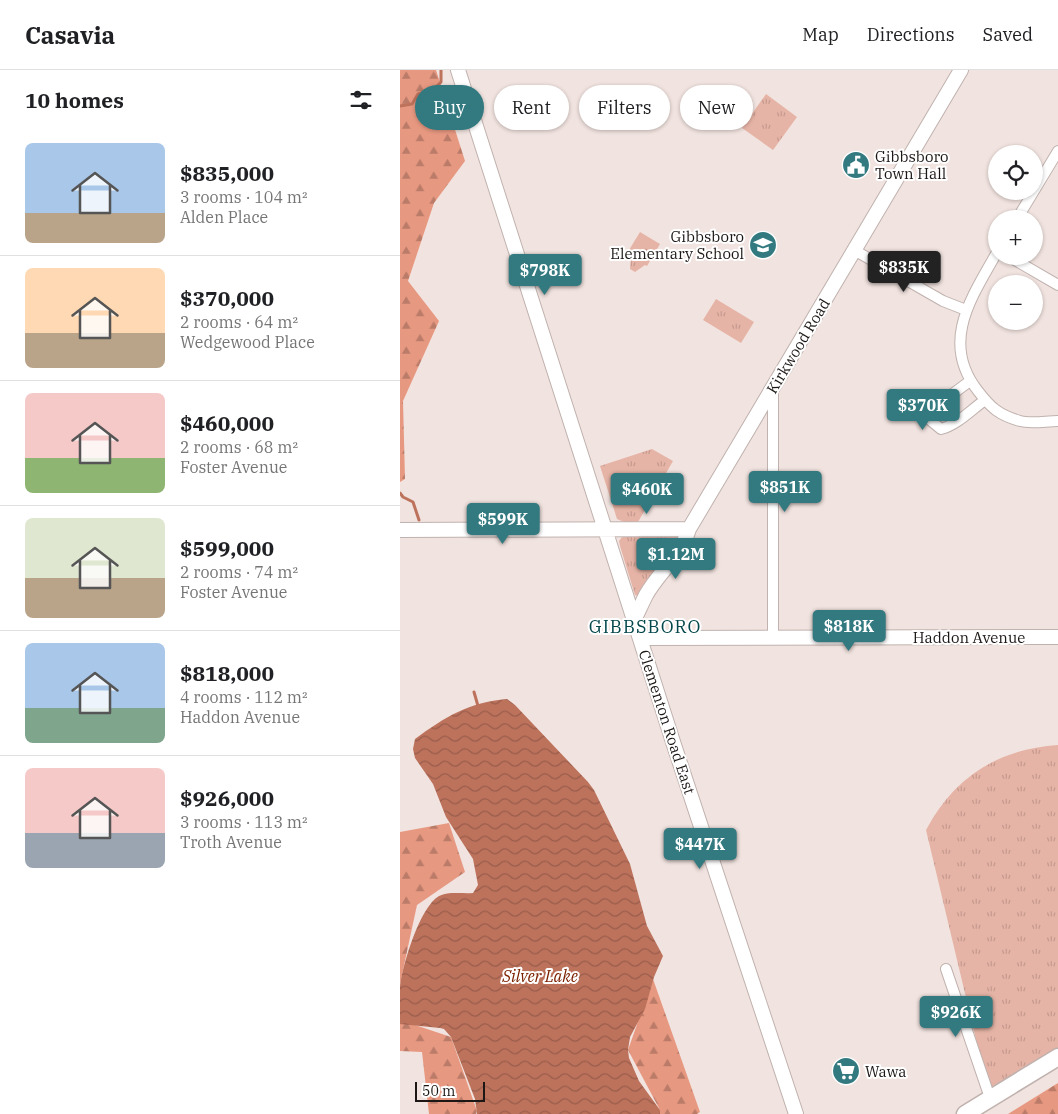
<!DOCTYPE html>
<html lang="en">
<head>
<meta charset="utf-8">
<style>
  :root { --surface:#fff; --page:#f6f6f6; --text:#202124; --muted:#757577; --line:#e0e0e0; --accent:#327a80 }
  body { margin:0; font-family:"IBM Plex Serif",serif; background:var(--page); color:var(--text); height:100vh; display:flex; flex-direction:column; font-size:19px; white-space:nowrap }
  * { box-sizing:border-box; margin:0 }
  p { font-size:16px; color:var(--muted) }
  .icon { flex:none; width:28px; height:28px; fill:none; stroke:currentColor; stroke-width:2; stroke-linecap:round; stroke-linejoin:round }
  .map { position:relative; flex:1; overflow:hidden }
  .drawer { display:flex; flex-direction:column; background:var(--surface); width:400px }
  .drawer>* { flex:none }
  .top-card { position:absolute; left:15px; top:15px; width:475px; height:45px; display:flex; gap:10px }
  .fabs { position:absolute; left:588px; top:75px; display:grid; gap:10px }
  .fabs a { display:grid; place-items:center; width:55px; height:55px; border-radius:50%; background:var(--surface); box-shadow:0 1px 4px #0004; font-size:25px }
  .scale { position:absolute; left:15px; bottom:12px; width:70px; box-sizing:border-box; padding-left:5px; border:2px solid #1c1715; border-top:0; font-size:14px; line-height:18px; white-space:nowrap; color:#1c1715; -webkit-text-stroke:4px #fff; paint-order:stroke }
  .price { position:absolute; translate:-50% -42px; padding:0 11px; border-radius:5px; background:var(--accent); color:#fff; font-size:16px; line-height:32px; filter:drop-shadow(0 1px 2px #0008) }
  .price::after { content:''; position:absolute; left:50%; top:30px; width:15px; height:11px; margin-left:-8px; background:inherit; clip-path:polygon(0 0,100% 0,50% 100%) }
  .price.active { background:#222; color:#fff }
  ul { padding:0; list-style:none }
  li { display:flex; align-items:center; gap:15px; height:125px; padding:0 25px }
  li+li { border-top:1px solid var(--line) }
  li span { display:grid; place-items:center; flex:none; width:140px; height:100px; border-radius:8px; color:#555 }
  li>.icon { margin-inline-start:auto }
  span .icon { width:60px; height:60px; fill:#fffc; stroke-width:1 }
  li b { font-size:21px }
  h2 { display:flex; justify-content:space-between; align-items:center; height:60px; padding:0 25px; font-size:21px }
  .chip { padding:0 18px; border-radius:22px; background:var(--surface); box-shadow:0 1px 4px #0004; font-size:18px; line-height:45px }
  .chip.active { background:var(--accent); color:#fff }
  header { display:flex; align-items:center; gap:30px; box-sizing:border-box; height:70px; padding:0 25px; background:var(--surface); border-bottom:1px solid var(--line) }
  header strong { font-size:24px }
  nav { display:flex; gap:28px; margin-inline-start:auto; font-size:18px }
  main { display:flex; flex:1; min-height:0 }
  .map>svg:first-child { display:block }
  .forest { fill:url(#forest-firs) }
  .park { fill:url(#park-tufts) }
  .water { fill:url(#water-waves) }
  .lines { fill:none; stroke-linecap:round; stroke-linejoin:round }
  .stream { stroke:#bd725c; stroke-width:3 }
  .street-casing { stroke:#c0b2ae; stroke-width:12 }
  .secondary-casing { stroke:#c0b2ae; stroke-width:16 }
  .primary-casing { stroke:#c0b2ae; stroke-width:19 }
  .street { stroke:#fff; stroke-width:10 }
  .secondary { stroke:#fff; stroke-width:14 }
  .primary { stroke:#fff; stroke-width:16 }
  .labels { text-anchor:middle; dominant-baseline:central; stroke-width:4; stroke-linejoin:round; paint-order:stroke }
  .poi-label { font-size:15px; fill:#1c1715; stroke:#fff; text-anchor:start }
  .street-label { font-size:15px; fill:#1c1715; stroke:#fff }
  .water-label { font-size:16px; font-style:italic; fill:#7c2100; stroke:#fff }
  .quarter-label { font-size:18px; letter-spacing:1px; fill:#03464b; stroke:#fff }
</style>
</head>
<body>
<header>
<strong>Casavia</strong>
<nav><a>Map</a><a>Directions</a><a>Saved</a></nav>
</header>
<main>
<section class="drawer">
<h2>10 homes<svg class="icon" aria-label="filters" viewBox="0 0 24 24"><path d="M4 7h16M4 17h16"/><circle cx="9" cy="7" r="2"/><circle cx="15" cy="17" r="2"/></svg></h2>
<ul>
<li><span style="background:linear-gradient(#a9c7e8 70%,#b9a48a 0)"><svg class="icon" aria-label="home" viewBox="0 0 24 24"><path d="M3 11l9-7 9 7M6 9v11h12V9"/></svg></span><div><b>$835,000</b><p>3 rooms · 104 m²</p><p>Alden Place</p></div></li>
<li><span style="background:linear-gradient(#ffd9b3 65%,#b9a48a 0)"><svg class="icon" aria-label="home" viewBox="0 0 24 24"><path d="M3 11l9-7 9 7M6 9v11h12V9"/></svg></span><div><b>$370,000</b><p>2 rooms · 64 m²</p><p>Wedgewood Place</p></div></li>
<li><span style="background:linear-gradient(#f6c9c9 65%,#8fb573 0)"><svg class="icon" aria-label="home" viewBox="0 0 24 24"><path d="M3 11l9-7 9 7M6 9v11h12V9"/></svg></span><div><b>$460,000</b><p>2 rooms · 68 m²</p><p>Foster Avenue</p></div></li>
<li><span style="background:linear-gradient(#dfe7d0 60%,#b9a48a 0)"><svg class="icon" aria-label="home" viewBox="0 0 24 24"><path d="M3 11l9-7 9 7M6 9v11h12V9"/></svg></span><div><b>$599,000</b><p>2 rooms · 74 m²</p><p>Foster Avenue</p></div></li>
<li><span style="background:linear-gradient(#a9c7e8 65%,#7fa58c 0)"><svg class="icon" aria-label="home" viewBox="0 0 24 24"><path d="M3 11l9-7 9 7M6 9v11h12V9"/></svg></span><div><b>$818,000</b><p>4 rooms · 112 m²</p><p>Haddon Avenue</p></div></li>
<li><span style="background:linear-gradient(#f6c9c9 65%,#9aa5b1 0)"><svg class="icon" aria-label="home" viewBox="0 0 24 24"><path d="M3 11l9-7 9 7M6 9v11h12V9"/></svg></span><div><b>$926,000</b><p>3 rooms · 113 m²</p><p>Troth Avenue</p></div></li>
</ul>
</section>
<div class="map">
<svg width="658" height="1044" viewBox="0 0 658 1044">
  <defs>
    <pattern id="forest-firs" width="22" height="20" patternUnits="userSpaceOnUse" patternTransform="scale(1.25)"><rect width="22" height="20" fill="#e79881"/><path d="M5 1l3.5 6h-7zM16 11l3.5 6h-7z" fill="#ba7b68"/></pattern>
    <pattern id="park-tufts" width="24" height="20" patternUnits="userSpaceOnUse" patternTransform="scale(1.25)"><rect width="24" height="20" fill="#e6b4a6"/><path d="M3 7l-1-3M5 7V3M7 7l1-3M15 17l-1-3M17 17v-4M19 17l1-3" fill="none" stroke="#c59a8e"/></pattern>
    <pattern id="water-waves" width="16" height="10" patternUnits="userSpaceOnUse" patternTransform="scale(1.25)"><rect width="16" height="10" fill="#bd725c"/><path d="M0 5q4-4 8 0t8 0" fill="none" stroke="#995d4b"/></pattern>
  </defs>
  <rect width="100%" height="100%" fill="#f1e3df"/>
  <path class="forest" d="M0,0H36L65,91L34,133L8,211L39,251L3,331L5,409L0,412Z
    M49,753L65,802L17,835L0,914V762Z
    M253,909L300,1042L297,1044H260V1040L228,980Z
    M0,950L51,967L77,1041L76,1044H29L22,982L0,981Z
    M658,1013V1044H608Z"/>
  <path class="park" d="M366,24L397,47L373,80L342,58Z
    M240,162L260,174L247,196L245,195L235,202L230,199L231,187L226,185Z
    M316,229L354,252L341,273L303,250Z
    M252,379L273,391L238,452H224L217,449L200,396Z
    M222,467H281L241,527L235,525L220,476L219,471Z
    M658,675V990L590,1028L526,760C554,707 598,679 658,675Z"/>
  <path class="water" d="M107,629L115,635L188,712L194,720L230,794L247,856L263,886L254,907L245,939L230,967L228,980L229,988L239,1011L260,1040V1044H77L75,1029L51,967L44,959L40,958L0,954C0,941 0,928 0,916C3,893 20,837 39,826C49,821 63,824 73,823L78,815L73,789L46,747L33,714L15,688L13,679L15,669C45,647 69,632 107,629Z"/>
  <g class="lines">
    <path class="stream" d="M0,36L12,34L18,24L32,21L41,12V0
      M0,423L3,427L13,432L19,450
      M74,622L78,636"/>
    <g class="street-casing">
      <path id="street" d="M617,149L658,81
        M454,180L543,231L566,240
        M596,184C571,228 540,273 578,321C591,338 599,345 620,351C631,354 646,351 658,351
        M608,186L658,215
        M570,311L535,337L531,343L530,350L541,359C557,355 571,340 585,330
        M373,318V567
        M546,899L590,1028"/>
    </g>
    <g class="secondary-casing">
      <path id="secondary" d="M58,0L274,675L396,1044
        M0,460L289,459
        M234,550C238,542 242,533 246,525C259,502 281,486 289,459L561,0
        M240,568L658,567"/>
    </g>
    <g class="primary-casing">
      <path id="primary" d="M565,1044L658,987"/>
    </g>
    <use href="#street" class="street"/>
    <use href="#secondary" class="secondary"/>
    <use href="#primary" class="primary"/>
  </g>
  <defs>
    <g id="civic-disc" transform="scale(1.4375)"><circle r="9.5" fill="#327a80" stroke="#fff"/><path d="M-.6-6.5H3V-4.5H.6V-3L4-1V1h2V6H-6V1h2V-1L-.6-3ZM-1.2 2.5V6h2.4V2.5Z" fill="#fff"/></g>
    <g id="school-disc" transform="scale(1.4375)"><circle r="9.5" fill="#327a80" stroke="#fff"/><path d="M0-5L7-2L0 1L-7-2ZM-4 1L0 2.5L4 1V4Q0 6-4 4Z" fill="#fff"/></g>
    <g id="supermarket-disc" transform="scale(1.4375)"><circle r="9.5" fill="#327a80" stroke="#fff"/><path d="M-6-5.5h2.5l.6 2H6L4.5 2H-2.5L-4.4-4H-6ZM-1.5 3.2a1.3 1.3 0 1 0 .1 0ZM3 3.2a1.3 1.3 0 1 0 .1 0Z" fill="#fff"/></g>
  </defs>
  <g fill-rule="evenodd">
    <use href="#civic-disc" x="456" y="95"/>
    <use href="#school-disc" x="363" y="175"/>
    <use href="#supermarket-disc" x="446" y="1001"/>
  </g>
  <g class="labels">
    <g class="poi-label">
      <text x="475" y="86">Gibbsboro<tspan x="475" dy="17">Town Hall</tspan></text>
      <text x="344" y="166" text-anchor="end">Gibbsboro<tspan x="344" dy="17">Elementary School</tspan></text>
      <text x="465" y="1001">Wawa</text>
    </g>
    <g class="street-label">
      <text transform="translate(398 276) rotate(-59)">Kirkwood Road</text>
      <text x="569" y="567">Haddon Avenue</text>
      <text transform="translate(267 652) rotate(72)">Clementon Road East</text>
    </g>
    <g class="water-label">
      <text x="140" y="906">Silver Lake</text>
    </g>
    <g class="quarter-label">
      <text x="245" y="556">GIBBSBORO</text>
    </g>
  </g>
</svg>
<div class="fabs">
<a><svg class="icon" aria-label="locate" viewBox="0 0 24 24"><circle cx="12" cy="12" r="6"/><path d="M12 2v4M12 18v4M2 12h4M18 12h4"/></svg></a>
<a>+</a>
<a>−</a>
</div>
<div class="scale">50 m</div>
<b class="price active" style="left:504px;top:223px">$835K</b>
<b class="price" style="left:145px;top:226px">$798K</b>
<b class="price" style="left:523px;top:361px">$370K</b>
<b class="price" style="left:385px;top:443px">$851K</b>
<b class="price" style="left:247px;top:445px">$460K</b>
<b class="price" style="left:103px;top:475px">$599K</b>
<b class="price" style="left:276px;top:510px">$1.12M</b>
<b class="price" style="left:449px;top:582px">$818K</b>
<b class="price" style="left:300px;top:800px">$447K</b>
<b class="price" style="left:556px;top:968px">$926K</b>
<div class="top-card">
<a class="chip active">Buy</a>
<a class="chip">Rent</a>
<a class="chip">Filters</a>
<a class="chip">New</a>
</div>
</div>
</main>
</body>
</html>
